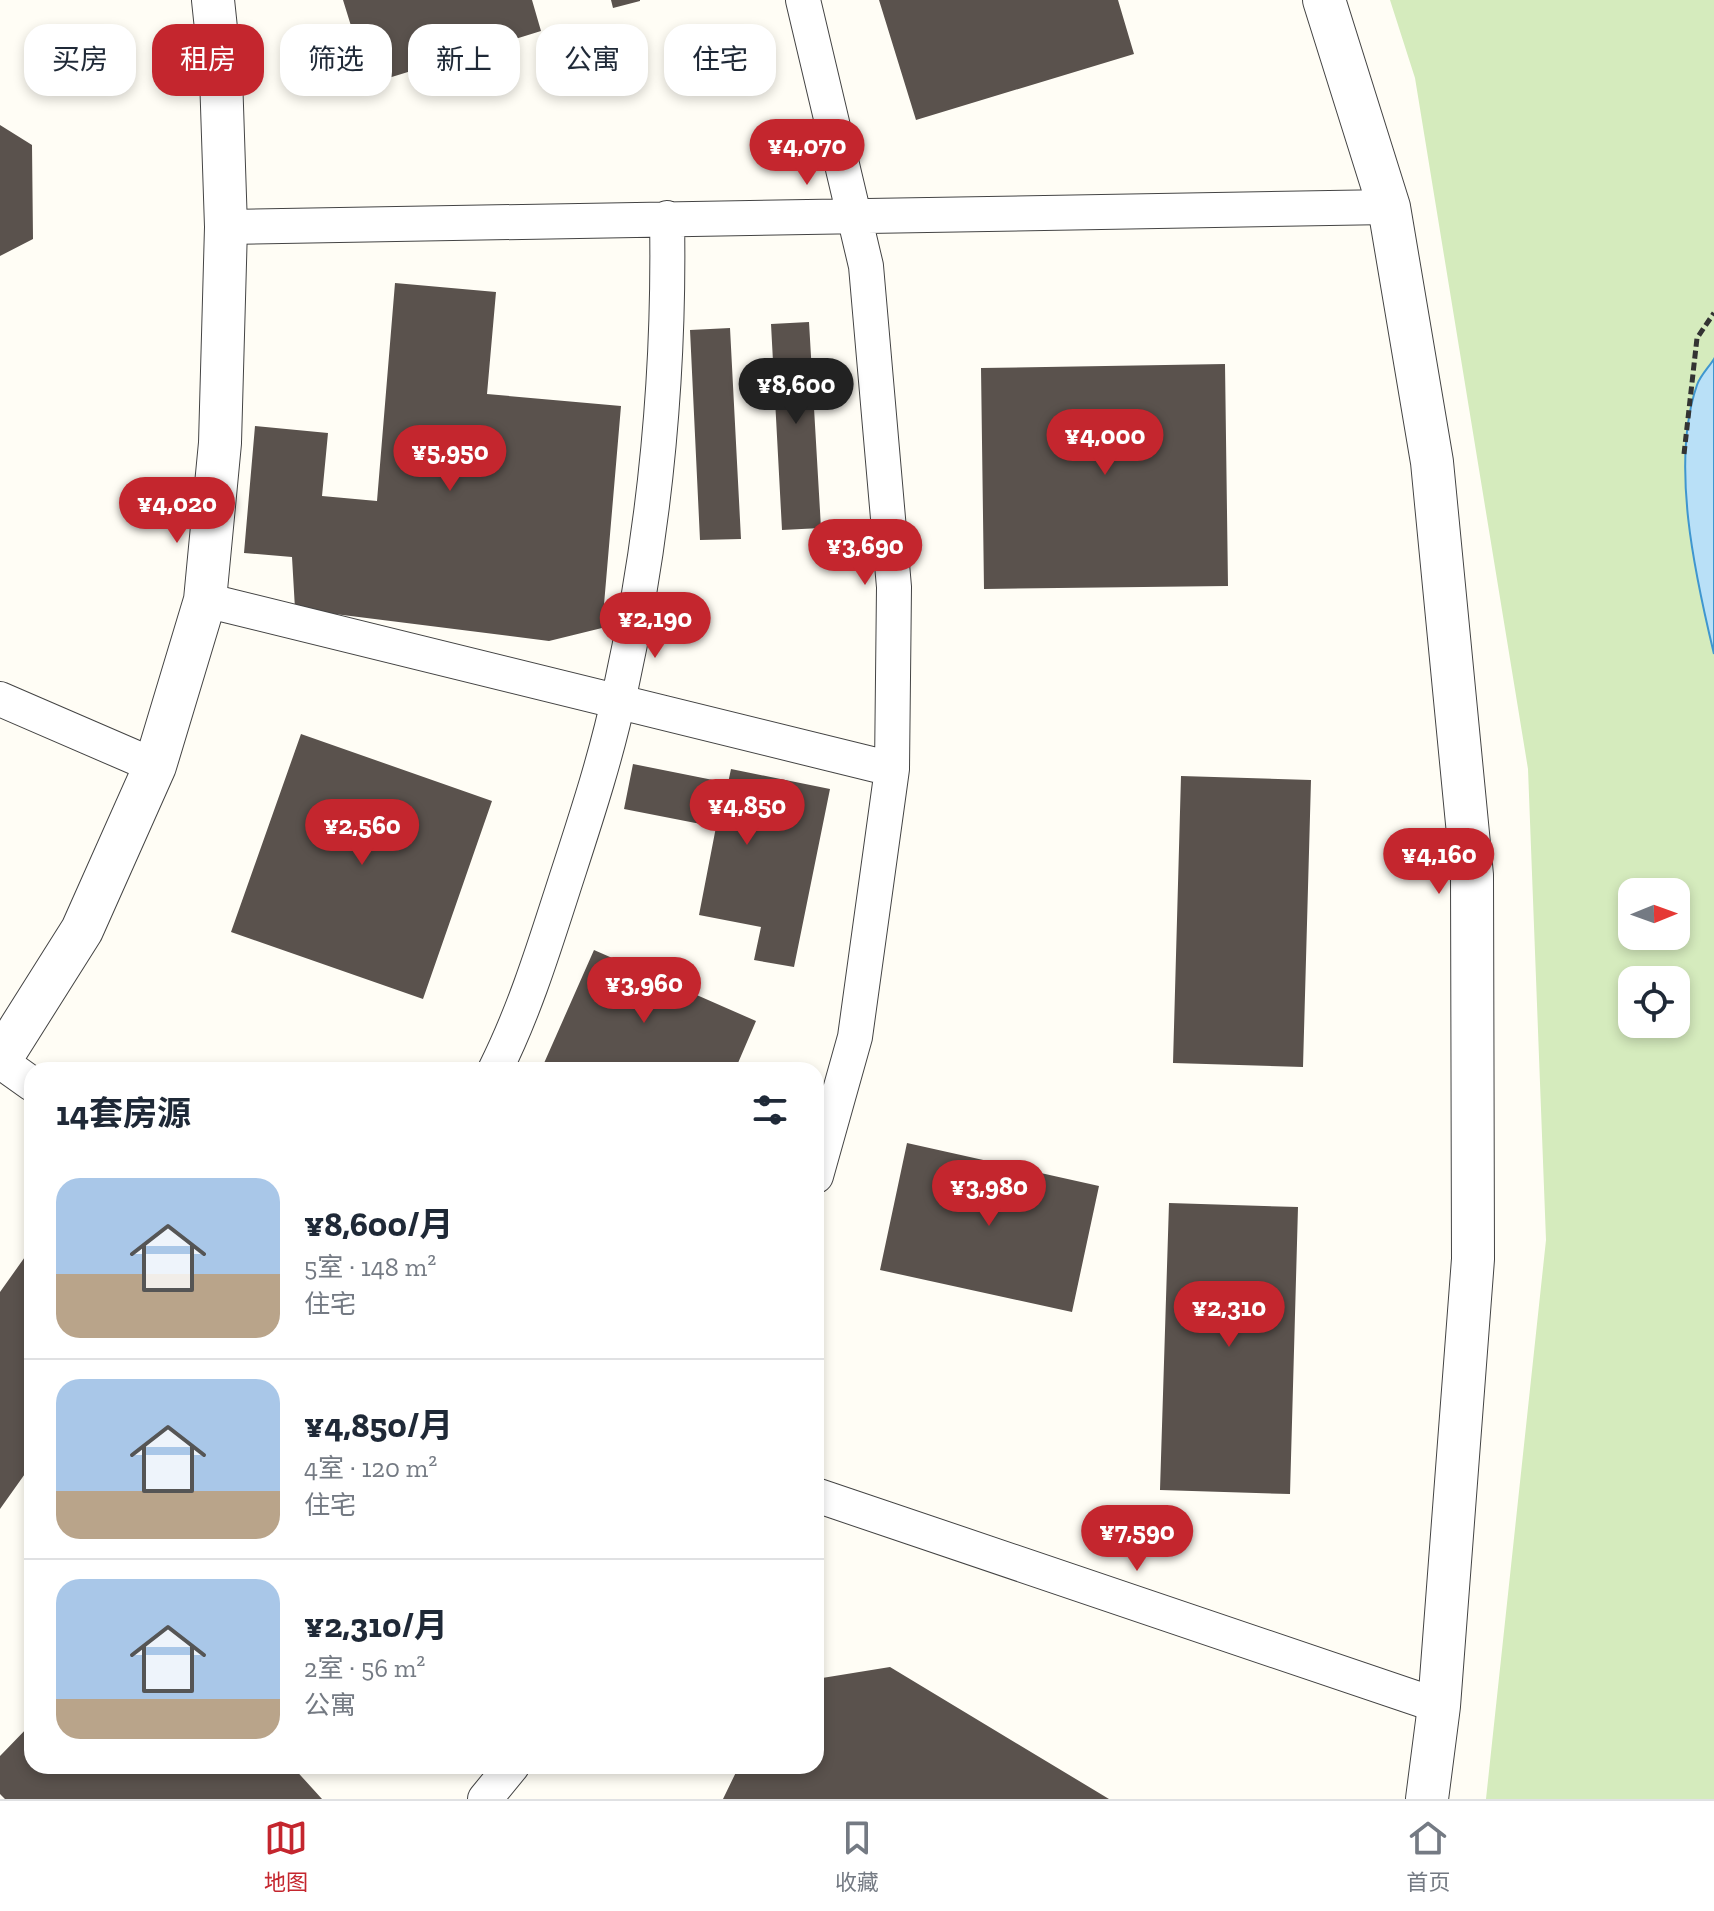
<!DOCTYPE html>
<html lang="zh">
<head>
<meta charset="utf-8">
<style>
  :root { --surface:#fff; --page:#f6f6f7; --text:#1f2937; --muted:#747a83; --line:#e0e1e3; --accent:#c4262e }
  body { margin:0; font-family:"Zilla Slab","Noto Sans SC",serif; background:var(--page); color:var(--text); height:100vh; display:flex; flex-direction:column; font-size:30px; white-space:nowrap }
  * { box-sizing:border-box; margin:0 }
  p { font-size:26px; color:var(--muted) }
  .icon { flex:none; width:44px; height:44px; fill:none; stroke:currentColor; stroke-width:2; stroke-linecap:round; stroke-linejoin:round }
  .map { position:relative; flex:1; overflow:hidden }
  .panel { position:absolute; left:24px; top:1062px; width:800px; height:712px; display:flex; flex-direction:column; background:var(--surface); border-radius:24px; box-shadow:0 4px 12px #0003 }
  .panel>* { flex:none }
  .hud { position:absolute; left:24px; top:24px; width:800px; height:72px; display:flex; gap:16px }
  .needle { width:52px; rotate:89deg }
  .buttons { position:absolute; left:1618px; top:878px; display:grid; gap:16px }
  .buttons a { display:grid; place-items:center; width:72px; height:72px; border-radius:16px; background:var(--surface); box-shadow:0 4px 12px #0003; font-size:40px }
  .price { position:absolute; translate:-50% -68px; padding:0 18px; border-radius:28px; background:var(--accent); color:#fff; font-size:26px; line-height:52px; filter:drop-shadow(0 2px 4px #0008) }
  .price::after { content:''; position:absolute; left:50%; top:48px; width:24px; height:18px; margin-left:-12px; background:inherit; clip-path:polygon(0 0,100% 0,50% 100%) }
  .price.on { background:#222; color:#fff }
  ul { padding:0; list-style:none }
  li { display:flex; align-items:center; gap:24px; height:200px; padding:0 32px }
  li+li { border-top:2px solid var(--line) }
  li span { display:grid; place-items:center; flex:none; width:224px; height:160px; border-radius:24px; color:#555 }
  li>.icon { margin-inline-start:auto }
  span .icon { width:96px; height:96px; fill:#fffc; stroke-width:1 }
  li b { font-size:34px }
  h2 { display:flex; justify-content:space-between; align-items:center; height:96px; padding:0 32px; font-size:34px }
  .chip { padding:0 28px; border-radius:24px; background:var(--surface); box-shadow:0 4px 12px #0003; font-size:28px; line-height:72px }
  .chip.on { background:var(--accent); color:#fff }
  .menu { display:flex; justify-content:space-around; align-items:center; height:112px; border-top:2px solid var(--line); background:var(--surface); font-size:22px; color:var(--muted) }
  .menu a { display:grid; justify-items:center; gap:4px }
  .menu .on { color:var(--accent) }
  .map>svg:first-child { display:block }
  .park { fill:#d5ebbd; fill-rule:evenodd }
  .water { fill:#b9e0f7; stroke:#3f96cf; stroke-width:2 }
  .building { fill:#5a524d }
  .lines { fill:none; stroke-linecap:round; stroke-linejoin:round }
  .minor-casing { stroke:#444; stroke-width:36 }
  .tertiary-casing { stroke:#444; stroke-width:44 }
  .path { stroke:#333; stroke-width:5; stroke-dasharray:8 4; stroke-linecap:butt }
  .minor { stroke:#fff; stroke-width:34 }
  .tertiary { stroke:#fff; stroke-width:42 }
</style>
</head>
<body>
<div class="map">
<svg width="1714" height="1799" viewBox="0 0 1714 1799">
  <rect width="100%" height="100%" fill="#fffdf5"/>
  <path class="park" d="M1390,0H1714V1799H1486L1546,1240L1528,769L1415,78ZM1632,892H1676V936H1632ZM1632,980H1676V1024H1632Z"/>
  <path class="water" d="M1714,359V654C1695,575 1670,463 1697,385C1700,376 1709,367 1714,359Z"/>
  <path class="building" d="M343,0H532L541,31L369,84Z
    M611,0H640V1L613,8Z
    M879,0H1118L1134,54L916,120Z
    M0,125L32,145L33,239L0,256Z
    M395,283L496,292L487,394L621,406L602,628L549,641L295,609L292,557L244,553L255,426L328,433L322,496L377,501Z
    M809,322L821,528L782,530L771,324Z
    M730,328L741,539L700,540L690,330Z
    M1225,364L1228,586L984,589L981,368Z
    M301,734L492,801L423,999L231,932Z
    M633,764L728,783L731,769L830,789L794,967L754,960L761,927L699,915L716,827L624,809Z
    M1181,776L1311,780L1303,1067L1173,1063Z
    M594,950L756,1021L735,1070H541Z
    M907,1143L1099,1186L1072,1312L880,1270Z
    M1169,1203L1298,1207L1290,1494L1160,1490Z
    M32,1247V1464L0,1509V1292Z
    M890,1667L1109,1799H723L739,1766H816V1679Z
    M32,1723V1766H292L322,1799H5L0,1794V1756Z"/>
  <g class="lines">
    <g class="minor-casing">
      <path id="minor" d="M803,0L866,266L894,587L892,769L855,1037L816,1176
        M226,227L1389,207
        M205,600L892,769
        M0,699L155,766
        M0,1061L32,1084
        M495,1070C524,1012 543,951 563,889C584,824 606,759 620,692C654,537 670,376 667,218
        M816,1495L1439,1706
        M485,1799L512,1766"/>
    </g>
    <g class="tertiary-casing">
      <path id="tertiary" d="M1324,0L1389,207L1432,462L1472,875L1473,1259L1439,1706L1427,1799
        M0,1060L82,930L155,766L205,600L220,443L226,227L221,76L213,0"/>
    </g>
    <path class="path" d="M1684,454L1697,338L1714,313"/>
    <use href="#minor" class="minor"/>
    <use href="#tertiary" class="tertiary"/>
  </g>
</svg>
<div class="buttons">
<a><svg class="needle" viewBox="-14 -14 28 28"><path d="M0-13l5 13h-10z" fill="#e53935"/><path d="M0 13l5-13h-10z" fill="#747a83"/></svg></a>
<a><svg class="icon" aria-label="locate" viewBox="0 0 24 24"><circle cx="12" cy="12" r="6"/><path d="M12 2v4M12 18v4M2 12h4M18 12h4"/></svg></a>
</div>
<b class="price" style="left:807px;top:187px">¥4,070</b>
<b class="price on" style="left:796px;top:426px">¥8,600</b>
<b class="price" style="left:1105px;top:477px">¥4,000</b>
<b class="price" style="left:450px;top:493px">¥5,950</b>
<b class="price" style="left:177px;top:545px">¥4,020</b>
<b class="price" style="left:865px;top:587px">¥3,690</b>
<b class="price" style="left:655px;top:660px">¥2,190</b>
<b class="price" style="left:747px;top:847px">¥4,850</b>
<b class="price" style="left:362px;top:867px">¥2,560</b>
<b class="price" style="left:1439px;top:896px">¥4,160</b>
<b class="price" style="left:644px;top:1025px">¥3,960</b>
<b class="price" style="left:989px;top:1228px">¥3,980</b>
<b class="price" style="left:1229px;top:1349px">¥2,310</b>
<b class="price" style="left:1137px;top:1573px">¥7,590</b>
<div class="hud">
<a class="chip">买房</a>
<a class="chip on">租房</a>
<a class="chip">筛选</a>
<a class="chip">新上</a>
<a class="chip">公寓</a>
<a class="chip">住宅</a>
</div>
<section class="panel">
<h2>14套房源<svg class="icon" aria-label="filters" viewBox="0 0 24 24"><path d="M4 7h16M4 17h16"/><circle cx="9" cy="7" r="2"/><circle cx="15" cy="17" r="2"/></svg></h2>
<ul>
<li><span style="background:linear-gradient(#a9c7e8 60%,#b9a48a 0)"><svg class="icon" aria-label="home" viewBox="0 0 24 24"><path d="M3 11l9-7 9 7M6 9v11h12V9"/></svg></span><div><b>¥8,600/月</b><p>5室 · 148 m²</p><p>住宅</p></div></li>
<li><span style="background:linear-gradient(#a9c7e8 70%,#b9a48a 0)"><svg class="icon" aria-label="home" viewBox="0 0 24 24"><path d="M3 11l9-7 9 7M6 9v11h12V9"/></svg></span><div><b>¥4,850/月</b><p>4室 · 120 m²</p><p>住宅</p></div></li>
<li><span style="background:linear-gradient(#a9c7e8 75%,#b9a48a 0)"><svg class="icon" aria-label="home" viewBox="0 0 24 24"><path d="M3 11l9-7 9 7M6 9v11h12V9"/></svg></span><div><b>¥2,310/月</b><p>2室 · 56 m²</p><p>公寓</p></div></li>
</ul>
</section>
</div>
<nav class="menu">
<a class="on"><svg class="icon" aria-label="map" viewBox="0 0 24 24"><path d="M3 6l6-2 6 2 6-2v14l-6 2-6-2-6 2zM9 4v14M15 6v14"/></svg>地图</a>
<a><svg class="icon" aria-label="saved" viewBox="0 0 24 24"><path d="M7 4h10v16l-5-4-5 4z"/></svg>收藏</a>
<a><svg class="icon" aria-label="home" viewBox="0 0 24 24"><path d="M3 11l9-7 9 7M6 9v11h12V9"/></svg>首页</a>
</nav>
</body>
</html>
